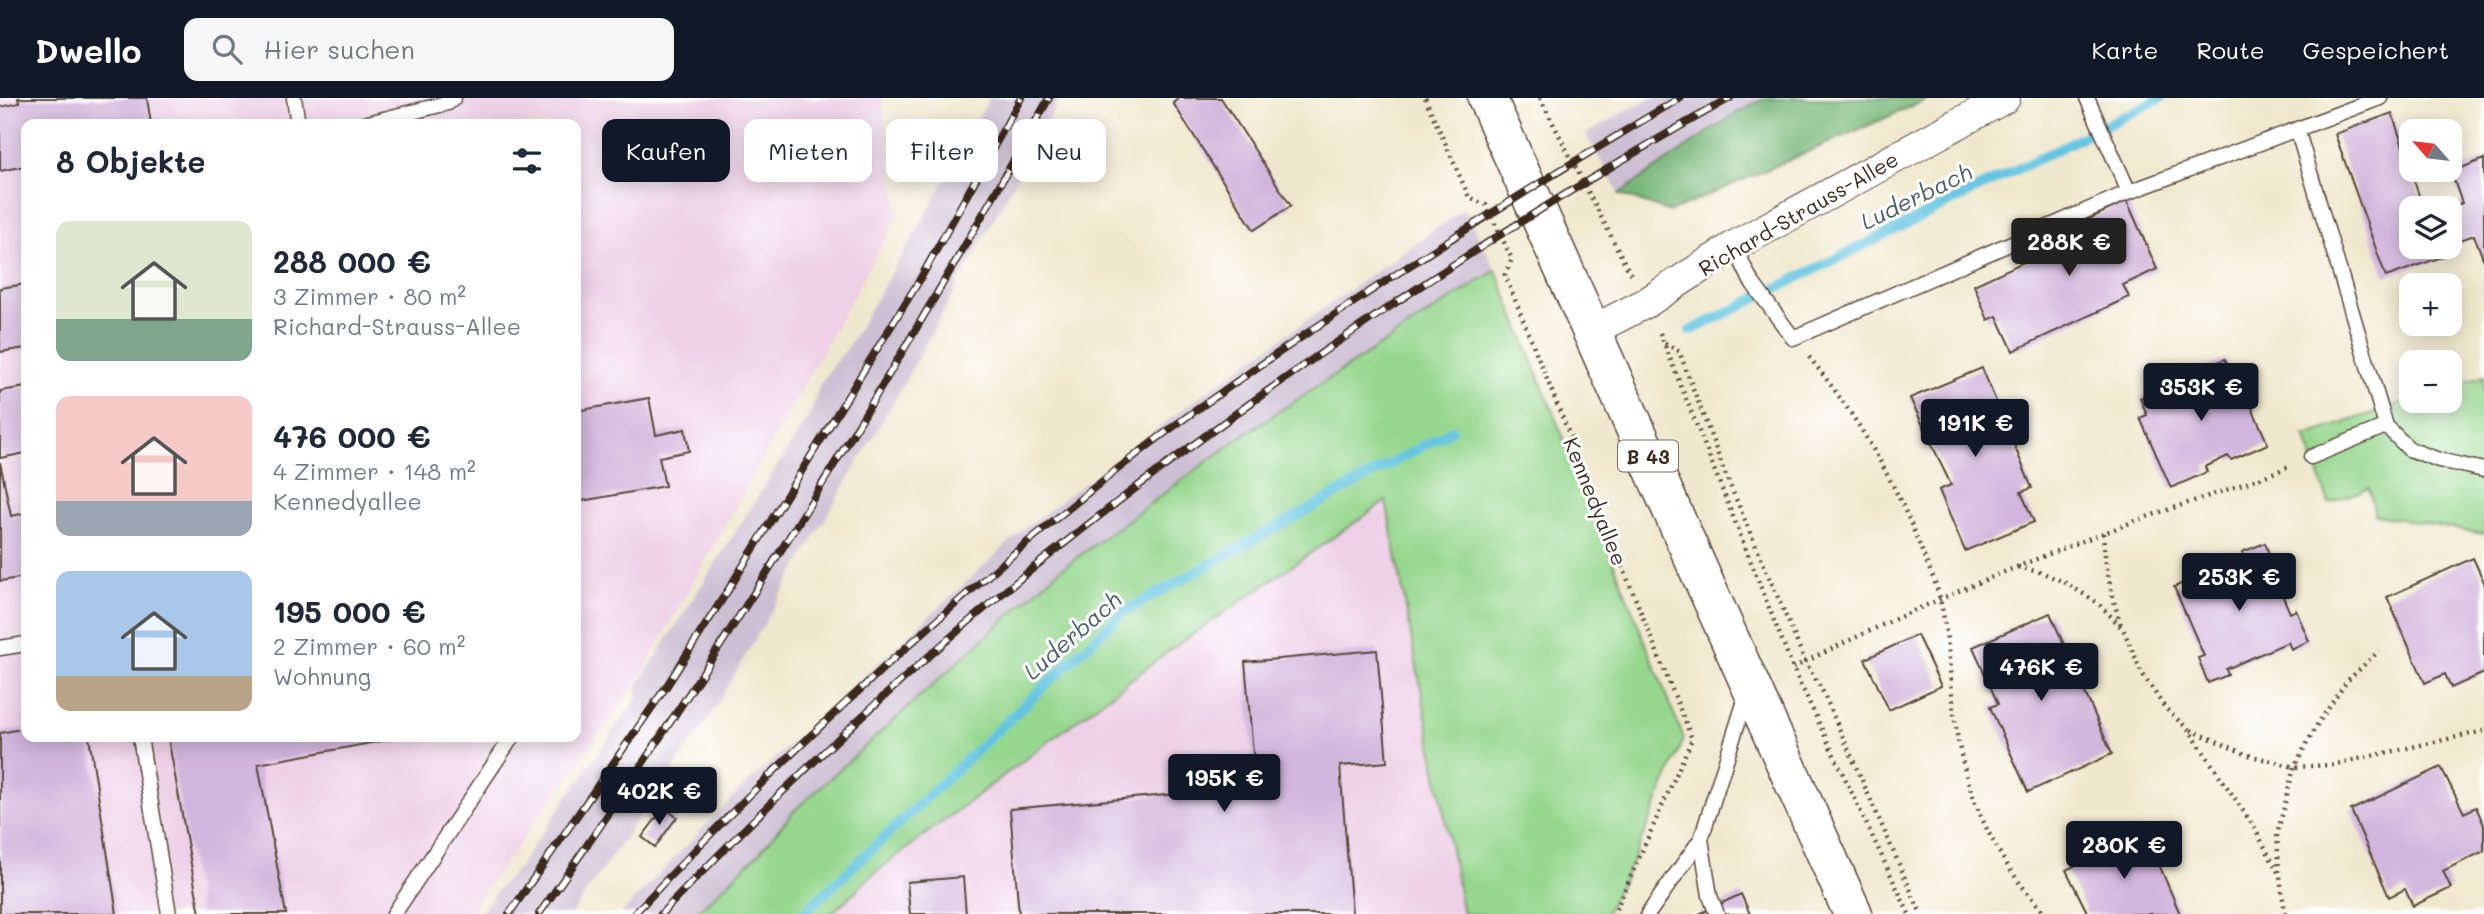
<!DOCTYPE html>
<html lang="de">
<head>
<meta charset="utf-8">
<style>
  :root { --surface:#fff; --page:#f6f6f7; --text:#1f2937; --muted:#747a83; --accent:#111827 }
  body { margin:0; font-family:Mali,sans-serif; background:var(--page); color:var(--text); height:100vh; display:flex; flex-direction:column; font-size:26px; white-space:nowrap }
  * { box-sizing:border-box; margin:0 }
  p { font-size:23px; color:var(--muted) }
  .icon { flex:none; width:38px; height:38px; fill:none; stroke:currentColor; stroke-width:2; stroke-linecap:round; stroke-linejoin:round }
  .map { position:relative; flex:1; overflow:hidden }
  .side { position:absolute; left:21px; top:21px; width:560px; height:623px; display:flex; flex-direction:column; background:var(--surface); border-radius:14px; box-shadow:0 4px 18px #0003 }
  .side>* { flex:none }
  .top-card { position:absolute; left:602px; top:21px; width:665px; height:63px; display:flex; gap:14px }
  .needle { width:46px; rotate:298deg }
  .fabs { position:absolute; left:2399px; top:21px; display:grid; gap:14px }
  .fabs a { display:grid; place-items:center; width:63px; height:63px; border-radius:14px; background:var(--surface); box-shadow:0 4px 18px #0003; font-size:35px }
  .price { position:absolute; translate:-50% -60px; padding:0 16px; border-radius:7px; background:var(--accent); color:#fff; font-size:23px; line-height:46px; filter:drop-shadow(0 2px 4px #0008) }
  .price::after { content:''; position:absolute; left:50%; top:42px; width:21px; height:16px; margin-left:-10px; background:inherit; clip-path:polygon(0 0,100% 0,50% 100%) }
  .price.on { background:#222; color:#fff }
  ul { padding:0; list-style:none }
  li { display:flex; align-items:center; gap:21px; height:175px; padding:0 35px }
  li span { display:grid; place-items:center; flex:none; width:196px; height:140px; border-radius:14px; color:#555 }
  li>.icon { margin-inline-start:auto }
  span .icon { width:84px; height:84px; fill:#fffc; stroke-width:1 }
  li b { font-size:30px }
  h2 { display:flex; justify-content:space-between; align-items:center; height:84px; padding:0 35px; font-size:30px }
  .tag { padding:0 24px; border-radius:14px; background:var(--surface); box-shadow:0 4px 18px #0003; font-size:24px; line-height:63px }
  .tag.on { background:var(--accent); color:#fff }
  header { display:flex; align-items:center; gap:42px; box-sizing:border-box; height:98px; padding:0 35px; background:var(--accent); color:#fff }
  header strong { font-size:33px }
  nav { display:flex; gap:38px; margin-inline-start:auto; font-size:24px }
  .search { width:490px; height:63px; background:var(--page); display:flex; align-items:center; gap:18px; box-sizing:border-box; padding:0 24px; border-radius:14px; color:var(--muted); font-size:26px }
  .map>svg:first-child { display:block }
  .built { fill:#eed0e7; fill-rule:evenodd }
  .industrial { fill:#ccbed3 }
  .green { fill:#96d78e; stroke:#688056; stroke-width:2 }
  .forest { fill:#78b879; stroke:#5a714c; stroke-width:2 }
  .lines { fill:none; stroke-linecap:round; stroke-linejoin:round }
  .stream { stroke:#63c4e1; stroke-width:10 }
  .building { fill:#d1b5dc }
  .lane-casing { stroke:#564638; stroke-width:17 }
  .street-casing { stroke:#564638; stroke-width:32 }
  .primary-casing { stroke:#564638; stroke-width:41 }
  .path { stroke:#564638; stroke-width:4.5; stroke-dasharray:2 5; stroke-linecap:butt }
  .lane { stroke:#fff; stroke-width:14 }
  .street { stroke:#fff; stroke-width:30 }
  .primary { stroke:#fff; stroke-width:38 }
  .rail-casing { stroke:#3b2a1e; stroke-width:8 }
  .rail { stroke:#fff; stroke-width:5; stroke-dasharray:16; stroke-linecap:butt }
  .labels { text-anchor:middle; dominant-baseline:central; stroke-width:6; stroke-linejoin:round; paint-order:stroke }
  .shield { fill:#fff; stroke:#766a62; stroke-width:2 }
  .shield-label { font-size:19px; font-weight:bold; fill:#3b2a1e }
  .street-label { font-size:21px; fill:#3b2a1e; stroke:#fff }
  .water-label { font-size:23px; font-style:italic; fill:#496062; stroke:#fff }
</style>
</head>
<body>
<header>
<strong>Dwello</strong>
<div class="search"><svg class="icon" aria-label="search" viewBox="0 0 24 24"><circle cx="10" cy="10" r="6"/><path d="M15 15l6 6"/></svg>Hier suchen</div>
<nav><a>Karte</a><a>Route</a><a>Gespeichert</a></nav>
</header>
<div class="map">
<svg width="2484" height="816" viewBox="0 0 2484 816">
  <rect width="100%" height="100%" fill="#fff"/>
  <filter id="ink" filterUnits="userSpaceOnUse"><feTurbulence type="fractalNoise" baseFrequency=".0143" numOctaves="2"/><feDisplacementMap in="SourceGraphic" scale="14" xChannelSelector="R" yChannelSelector="G"/><feConvolveMatrix kernelMatrix="1 2 1 2 8 2 1 2 1" color-interpolation-filters="sRGB"/></filter>
  <filter id="wash" filterUnits="userSpaceOnUse"><feTurbulence type="fractalNoise" baseFrequency=".00686" numOctaves="4" result="noise"/><feDisplacementMap in="SourceGraphic" scale="28" xChannelSelector="R" yChannelSelector="G"/><feGaussianBlur stdDeviation="1.57" result="paint"/><feColorMatrix in="noise" values="0 0 0 0 0 0 0 0 0 0 0 0 0 0 0 0 0 1.4 0 .05"/><feComposite in="paint" operator="in"/></filter>
  <g filter="url(#wash)">
    <rect width="100%" height="100%" fill="#f0e8ce"/>
    <path class="built" d="M0,0H881L899,116L639,581L468,816H0ZM26,26H576V639H26Z
      M1386,403L1463,816H831L873,776L1170,552Z"/>
    <path class="industrial" d="M989,0H1060L898,296L709,620L571,816H481L499,789L518,770L638,598L637,589L811,315L819,288L834,265L846,252L929,112Z
      M1650,0H1765L1738,14L1619,96L1586,36Z
      M1464,111L1496,172L1246,335L1056,475L794,713L759,755L695,816H621L735,697L1025,430L1207,293Z"/>
    <path class="green" d="M1496,172L1684,641L1630,769L1605,816H1463L1386,403L1170,552L873,776L831,816H695L759,755L794,713L1056,475L1246,335Z
      M2484,278V436L2375,417L2369,390L2329,405L2305,338L2411,302L2450,303V289Z"/>
    <path class="forest" d="M1765,0H1931L1670,114L1619,96L1738,14Z"/>
    <g class="lines">
      <path class="stream" d="M1690,233L2161,0
        M803,816L1122,515L1452,332"/>
    </g>
    <g id="blocks">
      <path class="building" d="M18,0H147L151,26H26V68L0,73V9L19,5Z
        M1179,0H1221L1291,108L1254,132L1173,5Z
        M2392,15L2423,110H2412V149H2439L2442,159L2386,179L2335,36Z
        M2484,61V163L2474,137L2450,146V109L2462,105L2451,74Z
        M2127,103L2157,171L2123,187L2129,199L2013,253L1997,218L1988,222L1974,187L2069,143L2063,133Z
        M26,186V250L0,254V190Z
        M2225,261L2233,278L2237,276L2268,346L2231,362L2228,358L2205,369L2207,374L2171,390L2140,320L2147,317L2140,300Z
        M1982,270L2032,390L2021,394L2034,424L1965,453L1939,392L1951,387L1910,300Z
        M26,289V355L0,360V293Z
        M649,300L656,337L685,331L689,353L659,359L665,388L576,404V313Z
        M0,364L11,418L26,415V479L0,483Z
        M2265,445L2269,456L2265,457L2290,515L2296,512L2309,543L2291,551L2288,544L2226,571L2228,577L2208,585L2198,560L2204,558L2174,489L2244,460L2242,454Z
        M2473,460L2484,484V575L2451,590L2445,576L2425,585L2387,499Z
        M2050,515L2112,656L2028,694L1990,609L1998,606L1973,549Z
        M1917,537L1941,588L1889,612L1865,561Z
        M1377,552L1387,664L1340,668L1352,816H1019L1010,711L1256,689L1245,564Z
        M26,630V639H89L117,816H0V635Z
        M168,639H398V640L258,666L286,816H200Z
        M2441,669L2464,715L2476,709L2484,727V753L2443,773L2451,790L2413,808L2405,791L2389,799L2351,712Z
        M664,710L677,719L655,749L642,739Z
        M2145,733L2180,816H2088L2066,772Z
        M963,779L966,816H910L907,784Z
        M1741,796L1750,816H1699Z"/>
    </g>
  </g>
  <g filter="url(#ink)">
    <use href="#blocks" fill-opacity="0" stroke="#564638" stroke-width="2"/>
    <g class="lines">
      <g class="lane-casing">
        <path id="lane" d="M294,0L298,26
          M2087,0L2129,94
          M364,26L448,5L454,0
          M2297,31L2386,328L2409,351L2439,362L2484,372
          M1734,148L1751,183L1793,240L2129,94L2380,0
          M2311,359L2386,328
          M0,550L26,546
          M140,639L169,816
          M1701,741L1710,798L1717,816
          M394,816L512,639
          M1648,816L1701,741L1747,596"/>
      </g>
      <g class="street-casing">
        <path id="street" d="M1591,233L1646,205L1734,148L2005,0"/>
      </g>
      <g class="primary-casing">
        <path id="primary" d="M1487,0L1853,816"/>
      </g>
      <path class="path" d="M1425,0L1469,99L1486,107L1512,161L1505,177L1692,641L1614,816
        M1540,0L1631,177
        M1660,235L1793,570L1909,816
        M1665,245L1679,253L1724,373L1805,563L1823,594L1921,816
        M1809,259C1858,319 1896,384 1923,456C1929,471 1937,486 1940,501C1949,538 1950,584 1955,622C1964,695 1995,763 2046,816
        M2103,435C2105,468 2111,496 2121,527
        M2018,469L2043,475L2066,485L2098,505L2123,531L2142,575L2165,610L2189,632L2254,729L2280,778L2285,816
        M1793,570C1898,517 2007,471 2117,430C2174,408 2232,392 2288,369
        M2191,632L2248,657L2294,669L2331,667L2484,633
        M2279,774L2277,737L2294,669L2317,627L2347,583L2379,553"/>
      <use href="#lane" class="lane"/>
      <use href="#street" class="street"/>
      <use href="#primary" class="primary"/>
      <g class="rail-casing">
        <path id="rail" d="M509,816L666,589L730,489L919,183L1021,0
          M539,816C724,554 892,280 1049,0
          M634,816C748,694 869,579 997,470C1063,414 1131,358 1202,308C1357,198 1517,97 1680,0
          M661,816C789,683 925,554 1071,440C1277,278 1501,128 1730,0"/>
      </g>
      <use href="#rail" class="rail"/>
    </g>
  </g>
  <g class="labels">
    <rect class="shield" x="1618" y="342.5" width="60" height="31" rx="5"/>
    <g class="shield-label">
      <text x="1648" y="358">B 43</text>
    </g>
    <g class="street-label">
      <text transform="translate(1798 115) rotate(-30)">Richard-Strauss-Allee</text>
      <text transform="translate(1596 403) rotate(68)">Kennedyallee</text>
    </g>
    <g class="water-label">
      <text transform="translate(1916 98) rotate(-26)">Luderbach</text>
      <text transform="translate(1072 537) rotate(-41)">Luderbach</text>
    </g>
  </g>
</svg>
<div class="fabs">
<a><svg class="needle" viewBox="-14 -14 28 28"><path d="M0-13l5 13h-10z" fill="#e53935"/><path d="M0 13l5-13h-10z" fill="#747a83"/></svg></a>
<a><svg class="icon" aria-label="layers" viewBox="0 0 24 24"><path d="M12 4l9 5-9 5-9-5zM3 14l9 5 9-5"/></svg></a>
<a>+</a>
<a>−</a>
</div>
<b class="price on" style="left:2069px;top:180px">288K €</b>
<b class="price" style="left:2201px;top:325px">353K €</b>
<b class="price" style="left:1975px;top:361px">191K €</b>
<b class="price" style="left:2239px;top:515px">253K €</b>
<b class="price" style="left:2041px;top:605px">476K €</b>
<b class="price" style="left:1224px;top:716px">195K €</b>
<b class="price" style="left:659px;top:729px">402K €</b>
<b class="price" style="left:2124px;top:783px">280K €</b>
<div class="top-card">
<a class="tag on">Kaufen</a>
<a class="tag">Mieten</a>
<a class="tag">Filter</a>
<a class="tag">Neu</a>
</div>
<section class="side">
<h2>8 Objekte<svg class="icon" aria-label="filters" viewBox="0 0 24 24"><path d="M4 7h16M4 17h16"/><circle cx="9" cy="7" r="2"/><circle cx="15" cy="17" r="2"/></svg></h2>
<ul>
<li><span style="background:linear-gradient(#dfe7d0 70%,#7fa58c 0)"><svg class="icon" aria-label="home" viewBox="0 0 24 24"><path d="M3 11l9-7 9 7M6 9v11h12V9"/></svg></span><div><b>288 000 €</b><p>3 Zimmer · 80 m²</p><p>Richard-Strauss-Allee</p></div></li>
<li><span style="background:linear-gradient(#f6c9c9 75%,#9aa5b1 0)"><svg class="icon" aria-label="home" viewBox="0 0 24 24"><path d="M3 11l9-7 9 7M6 9v11h12V9"/></svg></span><div><b>476 000 €</b><p>4 Zimmer · 148 m²</p><p>Kennedyallee</p></div></li>
<li><span style="background:linear-gradient(#a9c7e8 75%,#b9a48a 0)"><svg class="icon" aria-label="home" viewBox="0 0 24 24"><path d="M3 11l9-7 9 7M6 9v11h12V9"/></svg></span><div><b>195 000 €</b><p>2 Zimmer · 60 m²</p><p>Wohnung</p></div></li>
</ul>
</section>
</div>
</body>
</html>
